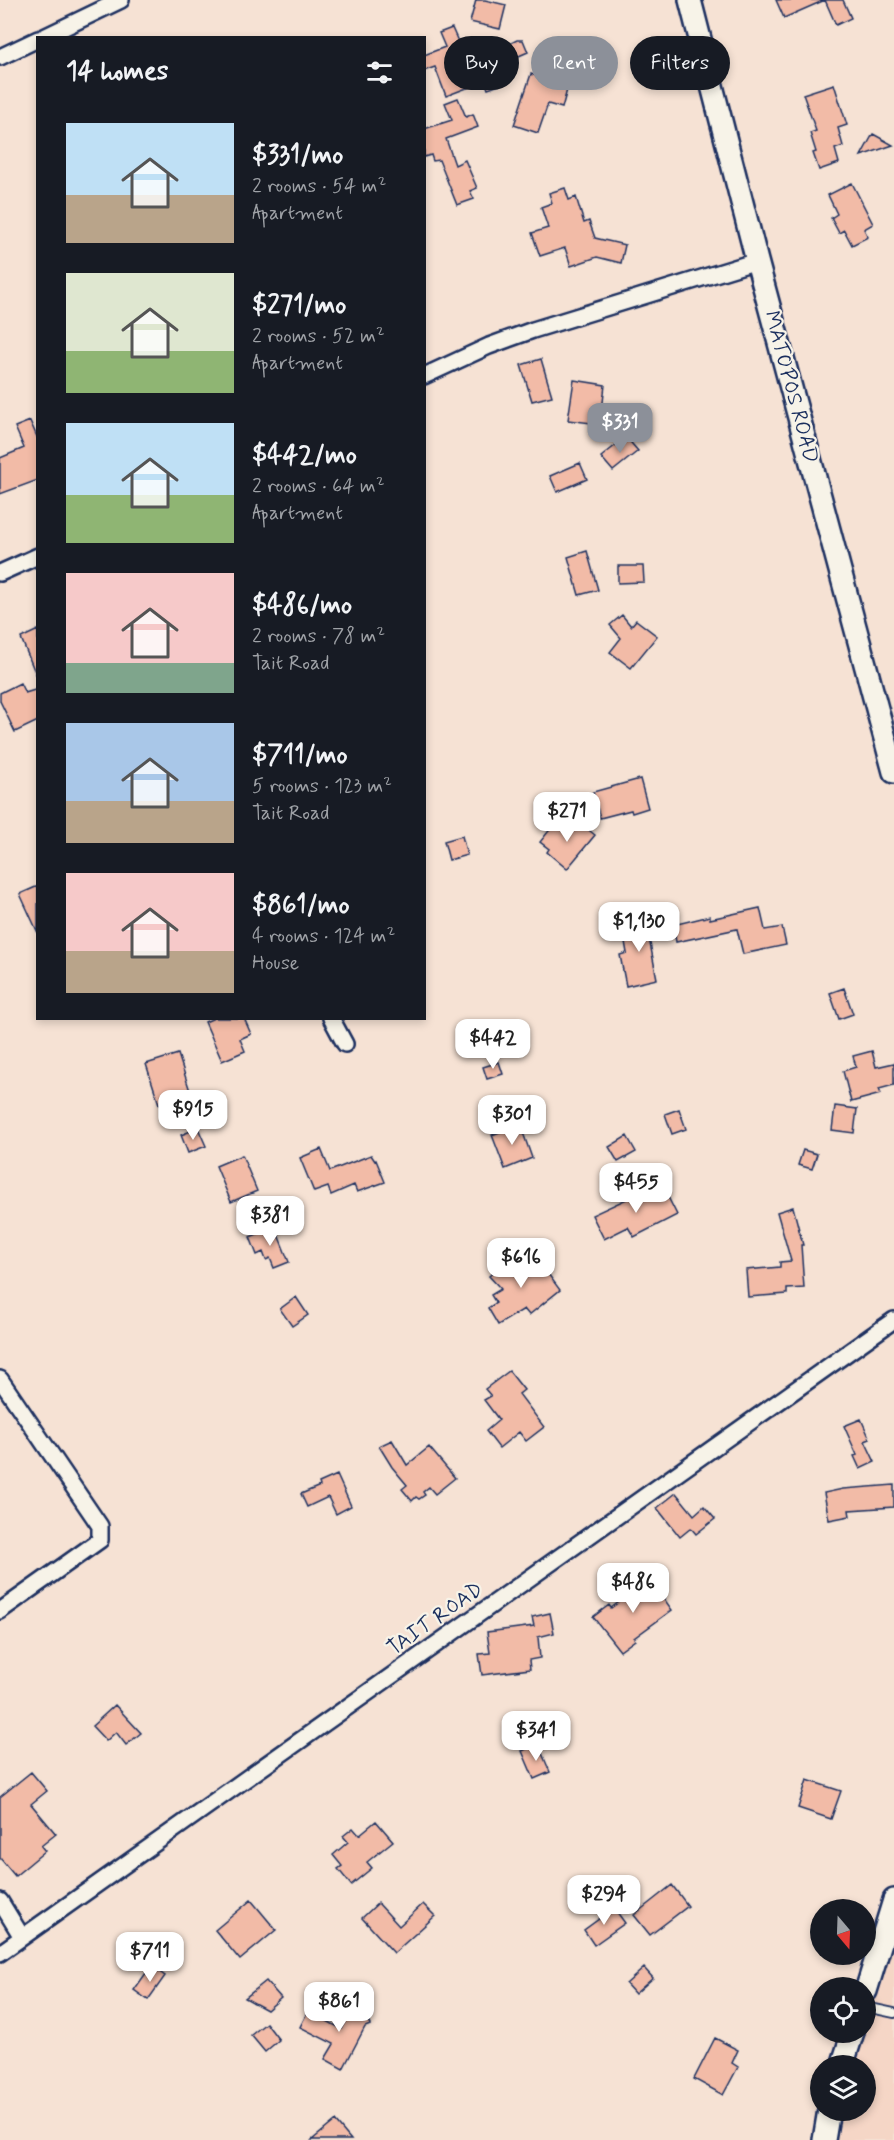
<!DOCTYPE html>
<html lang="en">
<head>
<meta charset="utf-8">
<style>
  :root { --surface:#171b24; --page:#20242c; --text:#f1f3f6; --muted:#9ea1a6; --accent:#8c9099 }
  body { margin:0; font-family:Mynerve,sans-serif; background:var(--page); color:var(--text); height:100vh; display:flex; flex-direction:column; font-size:22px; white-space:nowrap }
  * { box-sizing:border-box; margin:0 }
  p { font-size:20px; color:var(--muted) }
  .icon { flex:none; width:33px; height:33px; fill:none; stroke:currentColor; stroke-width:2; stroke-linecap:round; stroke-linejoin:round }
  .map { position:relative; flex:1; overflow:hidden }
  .drawer { position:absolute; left:36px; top:36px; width:390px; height:984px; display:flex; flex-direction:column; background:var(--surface); border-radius:0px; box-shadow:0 3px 9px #0003 }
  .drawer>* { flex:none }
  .hud { position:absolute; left:444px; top:36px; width:360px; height:54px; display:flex; gap:12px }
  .needle { width:39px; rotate:161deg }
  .tools { position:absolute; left:810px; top:1899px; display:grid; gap:12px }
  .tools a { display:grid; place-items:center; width:66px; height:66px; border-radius:50%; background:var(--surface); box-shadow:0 3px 9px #0003; font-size:30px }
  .price { position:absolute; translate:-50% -51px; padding:0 14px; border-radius:12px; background:#fff; color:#222; font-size:20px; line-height:39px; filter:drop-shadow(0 2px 3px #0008) }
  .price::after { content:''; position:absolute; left:50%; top:36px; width:18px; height:14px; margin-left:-9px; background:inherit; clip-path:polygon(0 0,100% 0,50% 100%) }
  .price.current { background:var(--accent); color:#fff }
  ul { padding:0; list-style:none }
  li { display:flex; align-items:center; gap:18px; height:150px; padding:0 30px }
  li span { display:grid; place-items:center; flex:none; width:168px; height:120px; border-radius:0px; color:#555 }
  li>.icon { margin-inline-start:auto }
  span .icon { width:72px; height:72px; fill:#fffc; stroke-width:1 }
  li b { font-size:26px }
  h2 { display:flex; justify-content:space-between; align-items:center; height:72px; padding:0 30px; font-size:26px }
  .chip { padding:0 21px; border-radius:27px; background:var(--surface); box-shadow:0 3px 9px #0003; font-size:21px; line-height:54px }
  .chip.current { background:var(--accent); color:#fff }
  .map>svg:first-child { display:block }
  .built { fill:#f5d6c6 }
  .building { fill:#f2bba7; stroke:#1b2f5e; stroke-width:1.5 }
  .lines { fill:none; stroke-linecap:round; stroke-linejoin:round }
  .service-casing { stroke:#1b2f5e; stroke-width:12 }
  .minor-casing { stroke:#1b2f5e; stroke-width:20 }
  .secondary-casing { stroke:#1b2f5e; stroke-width:26 }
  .service { stroke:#f7f3e8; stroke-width:8 }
  .minor { stroke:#f7f3e8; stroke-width:15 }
  .secondary { stroke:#f7f3e8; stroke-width:21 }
  .labels { text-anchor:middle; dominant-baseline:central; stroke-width:4.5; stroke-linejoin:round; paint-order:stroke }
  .street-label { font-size:21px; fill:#1b2f5e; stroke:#f7f3e8 }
</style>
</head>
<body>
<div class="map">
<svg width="894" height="2140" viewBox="0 0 894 2140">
  <rect width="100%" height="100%" fill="#f6e2d4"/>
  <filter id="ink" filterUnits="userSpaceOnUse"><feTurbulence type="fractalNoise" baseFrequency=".0167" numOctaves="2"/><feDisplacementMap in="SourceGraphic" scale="12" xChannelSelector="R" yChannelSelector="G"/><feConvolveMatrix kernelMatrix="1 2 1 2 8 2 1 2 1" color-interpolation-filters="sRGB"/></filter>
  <g filter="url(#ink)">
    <path class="built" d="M894,1932V2140H833L838,2111L866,2110V2066L852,2065L862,2033L866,2032V2022Z"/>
    <path class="building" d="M476,0H485L506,5L500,29L470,22Z
      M776,0H825L784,18Z
      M825,0H843L851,18L836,25Z
      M452,28L468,64L484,59L494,62L502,84L488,89L485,81L446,96L435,67L424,71V55L445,47L439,33Z
      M517,40H523L528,52L505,62L499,49Z
      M531,74L568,86L562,108L548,104L538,133L514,125Z
      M834,84L847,125L838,128L843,146L835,149L839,163L819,170L813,153L816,152L810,133L816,131L803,94Z
      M458,98L466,117L473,114L478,127L446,139L455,165L465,160L477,188L470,191L474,199L457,205L439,160L433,161L431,155L424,157V129L452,120L445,103Z
      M873,134L893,145L861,156Z
      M852,183L873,224L864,229L868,237L852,245L844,230L839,233L831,218L837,214L828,195Z
      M565,188L569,200L576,197L584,223L589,221L595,238L625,245L621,263L597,257L571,266L565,248L540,256L532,233L548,228L541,207L552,203L549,193Z
      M541,359L552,396L532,401L521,365Z
      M574,380L605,385L602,411L593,410L591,423L568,420Z
      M30,421L38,439V480L0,494V458L24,448L15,427Z
      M626,437L638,451L613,471L601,457Z
      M580,463L587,479L557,492L550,476Z
      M587,551L598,590L579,595L568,557Z
      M618,566H643L644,582L618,583Z
      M622,615L631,626L636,620L657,636L631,668L610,652L621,638L610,625Z
      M38,630V677H37L21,638Z
      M20,683L25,693L38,689V721L15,732L0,701V693Z
      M640,779L648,808L632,813L631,810L600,818L593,792Z
      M556,822L570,834L580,823L595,835L567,869L547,852L549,849L540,842Z
      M462,836L467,855L449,860L444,841Z
      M38,886V933L20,894Z
      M760,908L765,930L782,927L786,945L743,954L737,929L676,942L673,925L710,916V919Z
      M650,914L653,927L647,928L657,979L626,986L620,955L627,953L624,936L631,935L628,919Z
      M844,988L853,1014L839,1019L830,993Z
      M214,1018H244L251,1034L240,1039L245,1051L222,1061L205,1022Z
      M872,1051L876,1067L894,1063V1085L879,1089L881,1094L851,1102L843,1071L856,1067L853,1056Z
      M178,1054L191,1094L159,1104L146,1064Z
      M499,1062L503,1074L487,1079L483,1067Z
      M835,1106L857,1109L854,1133L832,1130Z
      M679,1109L686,1129L672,1134L665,1114Z
      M520,1124L532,1158L505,1169L492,1135Z
      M198,1128L206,1146L188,1153L181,1135Z
      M627,1136L636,1152L618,1162L609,1147Z
      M321,1149L330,1171L371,1155L375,1161L376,1160L385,1182L357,1192L354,1185L331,1195L328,1187L314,1192L300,1158Z
      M803,1150L817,1154L812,1169L798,1165Z
      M242,1155L257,1191L231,1202L216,1166Z
      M663,1187L677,1215L634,1237L628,1227L604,1239L592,1215L648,1189L650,1193Z
      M793,1207L803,1245H801L804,1288L787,1289V1294L748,1297L746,1270L780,1267V1262L791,1261L777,1212Z
      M275,1227L289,1262L274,1268L270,1258L266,1260L263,1252L257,1255L250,1237Z
      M531,1251L560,1290L529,1315L524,1309L498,1325L488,1308L496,1303L491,1295L501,1289L489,1276L504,1263L510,1270Z
      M296,1297L308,1315L292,1326L280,1309Z
      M509,1371L524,1390L519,1394L544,1427L526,1441L519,1432L499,1448L486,1431L499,1420L484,1400L491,1396L485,1389Z
      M861,1419L870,1439L865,1441L875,1462L860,1469L854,1456L857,1455L844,1426Z
      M392,1440L407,1465L429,1447L455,1478L435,1494L429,1487L423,1492L425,1495L419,1499L416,1497L412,1501L402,1489L407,1485L392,1467L379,1446Z
      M337,1475L351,1506L336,1514L328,1497L307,1507L301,1494L320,1486L319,1483Z
      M894,1485V1507L849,1510L850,1516L829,1520L824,1493L843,1489Z
      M676,1493L694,1515L704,1506L715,1519L696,1534L691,1528L680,1537L657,1508Z
      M647,1575L672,1610L634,1638L635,1640L620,1651L593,1617L609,1605L611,1608L639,1587L636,1583Z
      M550,1613L554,1633L538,1637L540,1658L529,1660L530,1669L482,1675L479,1654L490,1653L487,1632L534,1626L532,1617Z
      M115,1705L141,1733L126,1745L116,1732L106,1741L92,1726Z
      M538,1744L550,1772L534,1779L522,1751Z
      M31,1772L47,1791L31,1804L56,1834L41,1846L45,1851L15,1876L0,1858V1797Z
      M807,1780L841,1791L831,1819L798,1808Z
      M376,1821L393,1841L367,1862L372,1868L351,1885L338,1869L342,1866L333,1855L348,1842L343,1836L353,1828L359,1835Z
      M672,1885L688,1906L650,1935L634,1915Z
      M251,1900L276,1930L240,1960L215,1930Z
      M378,1903L399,1926L423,1904L435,1916L394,1953L362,1918Z
      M614,1908L625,1923L594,1945L584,1930Z
      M151,1966L165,1976L148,2000L134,1990Z
      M644,1968L653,1978L635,1994L626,1984Z
      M266,1981L281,1998L267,2010L245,1998Z
      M358,1998L370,2025L365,2027L343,2069L325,2059L334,2044L300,2027L308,2011L342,2029Z
      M266,2023L279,2040L265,2052L251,2035Z
      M715,2038L738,2050L732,2063L738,2067L723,2095L694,2079Z
      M335,2121L351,2140H312Z"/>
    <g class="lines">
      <g class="service-casing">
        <path id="service" d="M866,2007L894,2013"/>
      </g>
      <g class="minor-casing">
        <path id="minor" d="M42,38L121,0
          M0,57L38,39
          M424,376L489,346L533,330L757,261
          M0,573L38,556
          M331,1018L345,1044
          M0,1379L100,1526V1540L0,1611
          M0,1901L22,1937
          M0,1953L894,1320"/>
      </g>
      <g class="secondary-casing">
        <path id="secondary" d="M690,0L757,261L894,772
          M866,1991L894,1900
          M842,2066L853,2032
          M824,2140L829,2110"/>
      </g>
      <use href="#service" class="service"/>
      <use href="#minor" class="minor"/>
      <use href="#secondary" class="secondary"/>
    </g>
  </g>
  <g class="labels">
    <g class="street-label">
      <text transform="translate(791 387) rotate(75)">MATOPOS ROAD</text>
      <text transform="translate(435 1619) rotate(-35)">TAIT ROAD</text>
    </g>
  </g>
</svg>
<div class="tools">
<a><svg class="needle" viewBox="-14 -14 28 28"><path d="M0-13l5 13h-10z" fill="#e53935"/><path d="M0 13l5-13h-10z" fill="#9ea1a6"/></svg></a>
<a><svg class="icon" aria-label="locate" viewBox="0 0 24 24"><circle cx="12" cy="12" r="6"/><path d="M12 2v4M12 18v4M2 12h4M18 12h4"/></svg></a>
<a><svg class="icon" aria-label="layers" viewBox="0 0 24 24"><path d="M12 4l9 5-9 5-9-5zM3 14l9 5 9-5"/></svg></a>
</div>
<b class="price current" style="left:620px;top:454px">$331</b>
<b class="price" style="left:567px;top:843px">$271</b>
<b class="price" style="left:639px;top:953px">$1,130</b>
<b class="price" style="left:493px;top:1070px">$442</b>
<b class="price" style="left:193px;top:1141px">$915</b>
<b class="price" style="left:512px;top:1146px">$301</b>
<b class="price" style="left:636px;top:1214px">$455</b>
<b class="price" style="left:270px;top:1247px">$381</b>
<b class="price" style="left:521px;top:1289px">$616</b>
<b class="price" style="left:633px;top:1614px">$486</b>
<b class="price" style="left:536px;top:1762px">$341</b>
<b class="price" style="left:604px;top:1926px">$294</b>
<b class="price" style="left:150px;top:1983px">$711</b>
<b class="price" style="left:339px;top:2033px">$861</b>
<div class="hud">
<a class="chip">Buy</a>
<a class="chip current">Rent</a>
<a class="chip">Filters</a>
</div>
<section class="drawer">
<h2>14 homes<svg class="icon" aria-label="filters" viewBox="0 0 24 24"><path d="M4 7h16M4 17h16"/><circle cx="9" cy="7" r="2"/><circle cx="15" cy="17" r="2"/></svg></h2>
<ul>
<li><span style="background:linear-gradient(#bfe0f5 60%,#b9a48a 0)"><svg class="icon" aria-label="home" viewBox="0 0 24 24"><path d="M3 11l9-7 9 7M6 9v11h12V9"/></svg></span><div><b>$331/mo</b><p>2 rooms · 54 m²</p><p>Apartment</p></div></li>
<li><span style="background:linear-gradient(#dfe7d0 65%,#8fb573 0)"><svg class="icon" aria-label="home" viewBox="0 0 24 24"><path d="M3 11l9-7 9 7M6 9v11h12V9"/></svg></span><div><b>$271/mo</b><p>2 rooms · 52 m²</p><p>Apartment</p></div></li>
<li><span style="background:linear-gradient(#bfe0f5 60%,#8fb573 0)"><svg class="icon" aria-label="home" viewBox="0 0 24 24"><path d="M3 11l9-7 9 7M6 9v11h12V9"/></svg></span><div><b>$442/mo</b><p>2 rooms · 64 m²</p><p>Apartment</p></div></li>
<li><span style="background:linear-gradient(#f6c9c9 75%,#7fa58c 0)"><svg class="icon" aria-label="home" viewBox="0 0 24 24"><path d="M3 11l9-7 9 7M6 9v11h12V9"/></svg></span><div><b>$486/mo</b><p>2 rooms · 78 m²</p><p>Tait Road</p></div></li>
<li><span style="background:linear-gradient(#a9c7e8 65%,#b9a48a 0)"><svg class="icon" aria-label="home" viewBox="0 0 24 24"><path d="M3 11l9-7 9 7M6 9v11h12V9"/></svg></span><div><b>$711/mo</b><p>5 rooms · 123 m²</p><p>Tait Road</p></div></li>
<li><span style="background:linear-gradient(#f6c9c9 65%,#b9a48a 0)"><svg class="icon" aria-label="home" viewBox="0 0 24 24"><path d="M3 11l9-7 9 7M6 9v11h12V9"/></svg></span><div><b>$861/mo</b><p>4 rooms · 124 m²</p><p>House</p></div></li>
</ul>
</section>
</div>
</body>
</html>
